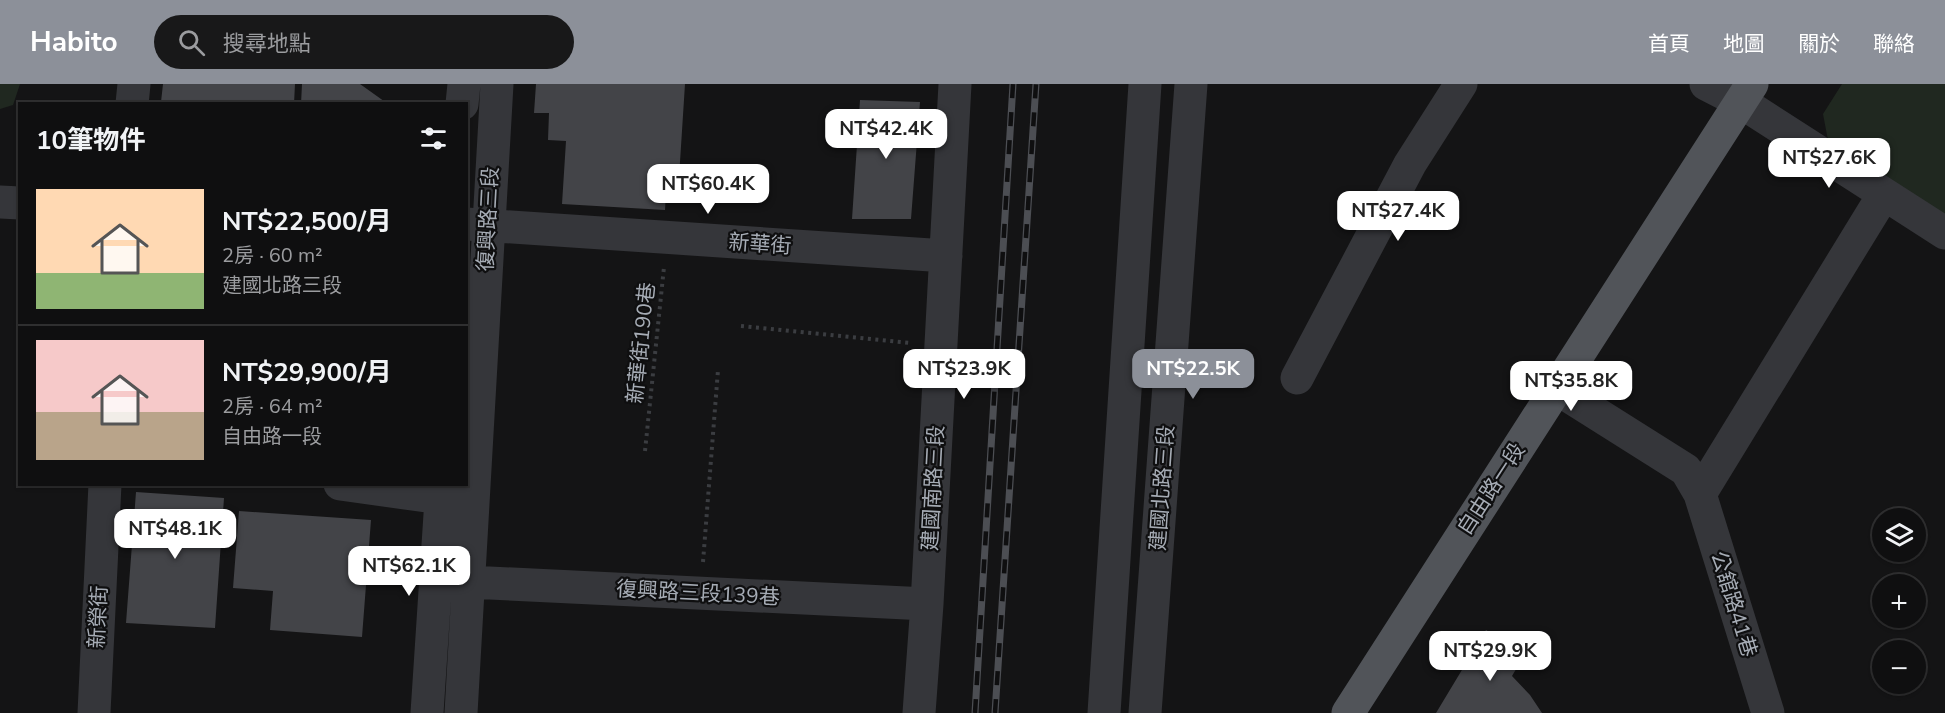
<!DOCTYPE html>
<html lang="zh-TW">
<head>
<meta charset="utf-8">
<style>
  :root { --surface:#0f0f10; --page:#181819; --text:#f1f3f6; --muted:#9b9c9f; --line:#2f2f30; --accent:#8c9099 }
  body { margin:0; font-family:"Nunito Sans","Noto Sans TC",sans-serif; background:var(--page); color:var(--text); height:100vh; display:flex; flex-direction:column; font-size:22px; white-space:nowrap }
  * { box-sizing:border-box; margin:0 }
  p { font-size:20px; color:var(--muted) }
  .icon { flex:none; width:33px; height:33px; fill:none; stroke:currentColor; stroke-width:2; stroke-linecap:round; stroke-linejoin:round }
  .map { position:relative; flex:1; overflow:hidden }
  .panel { position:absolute; left:18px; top:18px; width:450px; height:384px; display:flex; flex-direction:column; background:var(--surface); border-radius:0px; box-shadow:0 2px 4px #0004,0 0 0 2px var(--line) }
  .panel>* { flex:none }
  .fabs { position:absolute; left:1872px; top:424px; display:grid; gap:12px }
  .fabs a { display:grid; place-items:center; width:54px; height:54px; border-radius:50%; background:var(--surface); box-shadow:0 2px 4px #0004,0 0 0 2px var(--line); font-size:30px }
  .price { position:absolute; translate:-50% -51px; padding:0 14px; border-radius:12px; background:#fff; color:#222; font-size:20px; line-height:39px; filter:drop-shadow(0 2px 3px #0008) }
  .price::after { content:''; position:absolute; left:50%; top:36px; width:18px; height:14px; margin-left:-9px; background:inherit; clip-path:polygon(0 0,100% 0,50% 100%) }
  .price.active { background:var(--accent); color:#fff }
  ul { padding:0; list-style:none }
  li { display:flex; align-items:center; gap:18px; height:150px; padding:0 18px }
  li+li { border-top:2px solid var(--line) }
  li span { display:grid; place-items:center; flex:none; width:168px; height:120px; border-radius:0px; color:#555 }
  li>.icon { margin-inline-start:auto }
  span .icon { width:72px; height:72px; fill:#fffc; stroke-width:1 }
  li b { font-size:26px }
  h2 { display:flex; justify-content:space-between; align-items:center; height:72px; padding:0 18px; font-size:26px }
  header { display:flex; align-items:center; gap:36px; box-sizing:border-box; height:84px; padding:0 30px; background:var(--accent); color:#fff }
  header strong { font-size:28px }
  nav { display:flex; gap:33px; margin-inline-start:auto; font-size:21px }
  .search { width:420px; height:54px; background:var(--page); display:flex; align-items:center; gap:15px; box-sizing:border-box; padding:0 21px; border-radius:33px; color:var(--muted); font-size:22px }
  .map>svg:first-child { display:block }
  .green { fill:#202820 }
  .building { fill:#434448 }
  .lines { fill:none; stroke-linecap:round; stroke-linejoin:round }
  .path { stroke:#3b3d41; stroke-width:4; stroke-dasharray:3 4.5; stroke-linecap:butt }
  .minor { stroke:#35363a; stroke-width:33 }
  .major { stroke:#515459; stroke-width:33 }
  .rail-casing { stroke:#4c4e53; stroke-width:7 }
  .rail { stroke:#0f0f10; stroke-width:4.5; stroke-dasharray:14; stroke-linecap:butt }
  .labels { text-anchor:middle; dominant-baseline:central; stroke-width:4.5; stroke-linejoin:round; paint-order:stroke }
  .street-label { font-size:21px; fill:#a6acb5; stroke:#0f0f10 }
</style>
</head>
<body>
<header>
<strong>Habito</strong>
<div class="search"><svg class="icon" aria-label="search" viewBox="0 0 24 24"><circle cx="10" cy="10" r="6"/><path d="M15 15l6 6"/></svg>搜尋地點</div>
<nav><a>首頁</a><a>地圖</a><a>關於</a><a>聯絡</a></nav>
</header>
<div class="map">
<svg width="1945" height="629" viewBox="0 0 1945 629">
  <rect width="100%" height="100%" fill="#141415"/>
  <path class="green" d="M0,0H20L13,21L0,25Z
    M1842,0H1945V147L1831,72L1823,30Z"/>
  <path class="building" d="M163,0H295L294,20L161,18Z
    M302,0H360L388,20H301Z
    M536,0H685L678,109L666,108L665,126L562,120L566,57L548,56L549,29H534Z
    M860,16L920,18L911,135H852Z
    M136,408L224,414L215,544L126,539Z
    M239,427L371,436L362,553L270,546L273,507L233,504Z
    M1486,546L1525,570L1512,592L1530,611L1542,629H1436Z"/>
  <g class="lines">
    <path class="path" d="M741,242L910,259
      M645,367L664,183
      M703,478L718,286"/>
    <path class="minor" d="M1706,0L1741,18L1945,149
      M132,20L134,0
      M462,20L464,0
      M0,118L20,119
      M466,140L946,172
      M1297,294L1410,80L1461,0
      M1556,304L1686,386L1700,410L1884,110
      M340,400L441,414
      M1700,410L1768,629
      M469,498L927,520
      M94,629L105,400
      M427,629L442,400
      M461,629L497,0
      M919,629L927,520L955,0
      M1104,629L1145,0
      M1145,629L1191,0"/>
    <path class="major" d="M1348,629L1752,0"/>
    <g class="rail-casing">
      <path id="rail" d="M975,629L1013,0
        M995,629L1036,0"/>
    </g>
    <use href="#rail" class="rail"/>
  </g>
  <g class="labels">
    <g class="street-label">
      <text transform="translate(488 135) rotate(-87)">復興路三段</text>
      <text transform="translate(760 160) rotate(4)">新華街</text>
      <text transform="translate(641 259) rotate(-84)">新華街190巷</text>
      <text transform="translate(933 404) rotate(-87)">建國南路三段</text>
      <text transform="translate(1162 404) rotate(-86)">建國北路三段</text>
      <text transform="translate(1491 405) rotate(-57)">自由路一段</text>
      <text transform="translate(698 509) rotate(3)">復興路三段139巷</text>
      <text transform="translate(1734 520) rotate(73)">公舘路41巷</text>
      <text transform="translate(98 533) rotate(-87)">新榮街</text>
    </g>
  </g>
</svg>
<div class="fabs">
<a><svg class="icon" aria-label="layers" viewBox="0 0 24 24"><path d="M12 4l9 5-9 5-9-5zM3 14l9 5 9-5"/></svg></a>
<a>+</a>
<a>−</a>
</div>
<b class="price" style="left:886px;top:76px">NT$42.4K</b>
<b class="price" style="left:1829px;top:105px">NT$27.6K</b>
<b class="price" style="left:708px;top:131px">NT$60.4K</b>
<b class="price" style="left:1398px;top:158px">NT$27.4K</b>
<b class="price" style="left:964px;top:316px">NT$23.9K</b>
<b class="price active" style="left:1193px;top:316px">NT$22.5K</b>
<b class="price" style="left:1571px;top:328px">NT$35.8K</b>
<b class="price" style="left:175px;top:476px">NT$48.1K</b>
<b class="price" style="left:409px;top:513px">NT$62.1K</b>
<b class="price" style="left:1490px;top:598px">NT$29.9K</b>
<section class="panel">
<h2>10筆物件<svg class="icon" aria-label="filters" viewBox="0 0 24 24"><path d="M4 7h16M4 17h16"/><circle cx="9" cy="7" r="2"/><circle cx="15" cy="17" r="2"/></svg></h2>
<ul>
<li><span style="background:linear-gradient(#ffd9b3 70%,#8fb573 0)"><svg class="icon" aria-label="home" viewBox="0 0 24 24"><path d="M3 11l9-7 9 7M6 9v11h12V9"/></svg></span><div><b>NT$22,500/月</b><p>2房 · 60 m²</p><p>建國北路三段</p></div></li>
<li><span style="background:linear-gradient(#f6c9c9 60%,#b9a48a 0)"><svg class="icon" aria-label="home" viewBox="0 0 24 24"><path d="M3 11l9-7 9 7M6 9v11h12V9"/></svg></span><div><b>NT$29,900/月</b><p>2房 · 64 m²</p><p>自由路一段</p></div></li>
</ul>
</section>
</div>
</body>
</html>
